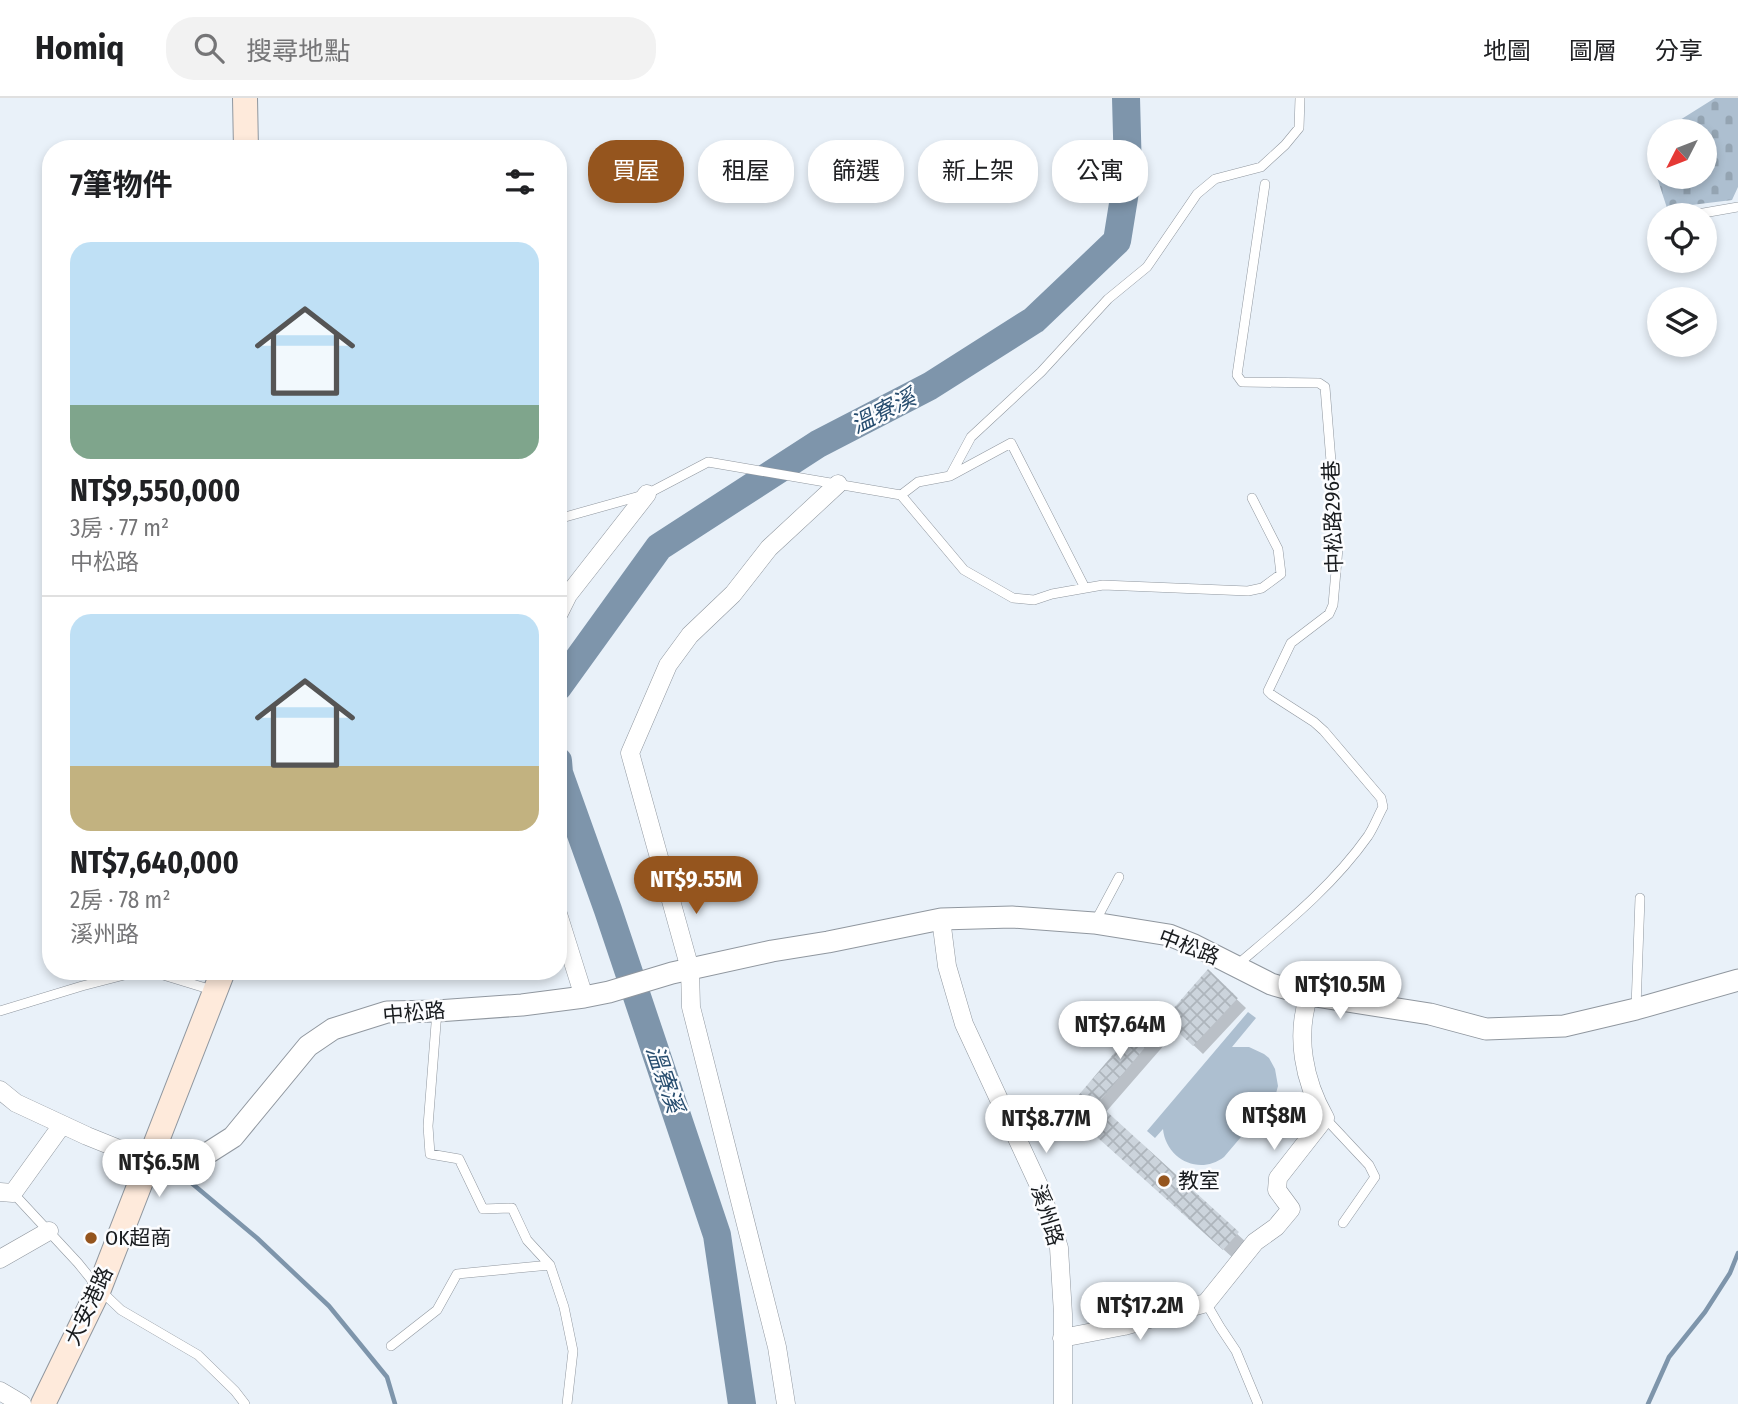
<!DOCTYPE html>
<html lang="zh-TW">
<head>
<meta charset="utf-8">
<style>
  :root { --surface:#fff; --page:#f2f2f2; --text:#202124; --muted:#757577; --line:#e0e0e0; --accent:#95551e }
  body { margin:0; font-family:"Fira Sans Condensed","Noto Sans TC",sans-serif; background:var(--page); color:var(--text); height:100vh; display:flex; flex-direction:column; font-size:26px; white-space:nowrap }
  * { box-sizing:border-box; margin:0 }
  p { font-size:23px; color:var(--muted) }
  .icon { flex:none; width:38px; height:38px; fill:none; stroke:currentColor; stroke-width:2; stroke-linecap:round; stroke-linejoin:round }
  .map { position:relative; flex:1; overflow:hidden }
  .panel { position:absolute; left:42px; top:42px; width:525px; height:840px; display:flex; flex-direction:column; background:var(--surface); border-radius:28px; box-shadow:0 4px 10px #0003 }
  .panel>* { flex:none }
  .guide { position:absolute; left:588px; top:42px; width:665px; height:63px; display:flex; gap:14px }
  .needle { width:46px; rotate:228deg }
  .fabs { position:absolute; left:1647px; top:21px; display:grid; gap:14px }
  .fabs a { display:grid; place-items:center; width:70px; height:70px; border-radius:50%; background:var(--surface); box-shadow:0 4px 10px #0003; font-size:35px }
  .price { position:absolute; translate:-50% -60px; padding:0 16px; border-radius:24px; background:#fff; color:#222; font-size:23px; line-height:46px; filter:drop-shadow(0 2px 4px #0008) }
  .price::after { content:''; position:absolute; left:50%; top:42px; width:21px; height:16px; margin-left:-10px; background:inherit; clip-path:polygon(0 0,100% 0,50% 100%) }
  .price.active { background:var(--accent); color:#fff }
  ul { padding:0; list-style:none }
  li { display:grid; align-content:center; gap:14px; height:371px; padding:0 28px }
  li+li { border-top:2px solid var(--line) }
  li span { display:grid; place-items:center; height:217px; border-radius:21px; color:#555 }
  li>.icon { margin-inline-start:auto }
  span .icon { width:126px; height:126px; fill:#fffc; stroke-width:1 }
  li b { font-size:30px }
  h2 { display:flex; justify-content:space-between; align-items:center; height:84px; padding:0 28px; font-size:30px }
  .pill { padding:0 24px; border-radius:28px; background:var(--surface); box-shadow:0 4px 10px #0003; font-size:24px; line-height:63px }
  .pill.active { background:var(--accent); color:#fff }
  header { display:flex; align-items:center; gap:42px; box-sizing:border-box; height:98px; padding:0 35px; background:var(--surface); border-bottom:2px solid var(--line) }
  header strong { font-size:33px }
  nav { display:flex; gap:38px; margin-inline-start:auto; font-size:24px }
  .search { width:490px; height:63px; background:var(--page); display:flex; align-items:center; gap:18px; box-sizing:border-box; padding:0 24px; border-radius:28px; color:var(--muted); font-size:26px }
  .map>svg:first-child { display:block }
  .green { fill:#adbfd0 }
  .cemetery { fill:url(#cemetery-stones) }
  .shadow { fill:#0003 }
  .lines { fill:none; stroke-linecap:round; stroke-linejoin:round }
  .stream { stroke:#7e95ab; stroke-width:4.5 }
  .river { stroke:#7e95ab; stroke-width:28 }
  .building { fill:url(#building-cross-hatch) }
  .service-casing { stroke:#90979f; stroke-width:10 }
  .minor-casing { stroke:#90979f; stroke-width:19 }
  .tertiary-casing { stroke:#90979f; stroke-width:23 }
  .secondary-casing { stroke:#90979f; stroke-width:26 }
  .service { stroke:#fff; stroke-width:9 }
  .minor { stroke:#fff; stroke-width:18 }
  .tertiary { stroke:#fff; stroke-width:21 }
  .secondary { stroke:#feeadb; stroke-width:24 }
  .poi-dot { fill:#95551e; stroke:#fcfdff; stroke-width:2.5 }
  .labels { text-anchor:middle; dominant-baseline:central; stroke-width:5; stroke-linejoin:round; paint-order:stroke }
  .street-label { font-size:21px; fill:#181b1e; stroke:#fcfdff }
  .poi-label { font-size:21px; fill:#181b1e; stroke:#fcfdff; text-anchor:start }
  .water-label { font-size:23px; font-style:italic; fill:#264c6e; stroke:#fcfdff }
</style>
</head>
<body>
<header>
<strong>Homiq</strong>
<div class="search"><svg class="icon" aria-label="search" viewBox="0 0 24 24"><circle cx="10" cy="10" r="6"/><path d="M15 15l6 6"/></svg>搜尋地點</div>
<nav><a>地圖</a><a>圖層</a><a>分享</a></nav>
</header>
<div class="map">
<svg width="1738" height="1306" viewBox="0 0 1738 1306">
  <defs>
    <pattern id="cemetery-stones" width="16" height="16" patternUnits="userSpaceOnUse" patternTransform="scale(1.75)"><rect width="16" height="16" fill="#adbfd0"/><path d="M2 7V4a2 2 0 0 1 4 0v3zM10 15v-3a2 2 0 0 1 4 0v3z" fill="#94a4b2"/></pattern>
    <pattern id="building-cross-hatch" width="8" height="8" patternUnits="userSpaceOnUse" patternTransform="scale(1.75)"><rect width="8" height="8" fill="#ccd4dc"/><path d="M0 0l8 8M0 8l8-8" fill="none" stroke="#aeb5bc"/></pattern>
  </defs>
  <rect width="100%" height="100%" fill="#e9f1f9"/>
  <path class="green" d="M1248,914L1256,920L1232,949H1249L1264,956L1269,960L1275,971L1278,988L1275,999L1224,1059C1199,1078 1166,1061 1163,1031L1155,1040L1147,1033Z"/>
  <path class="cemetery" d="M1715,0H1738V89L1732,102L1667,110L1649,55L1659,43V79H1704V33H1667L1672,27Z"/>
  <path class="shadow" d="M1208,874L1246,910L1203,956L1175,930Z
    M1163,929L1172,938L1105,1015L1247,1145L1233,1160L1100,1040V1018L1080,999Z"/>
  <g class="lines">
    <path class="stream" d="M176,1072L257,1140L329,1208L387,1279L395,1306
      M1648,1306L1669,1259L1705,1214L1730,1175L1738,1155"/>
    <path class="river" d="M558,589L659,449L818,346L930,288L1034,222L1117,143L1128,75L1126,0
      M558,663L559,675L608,812L717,1137L742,1306"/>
  </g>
  <path class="building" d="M1208,871L1238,900L1193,948L1164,921Z
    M1149,914L1164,927L1092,1012L1077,999Z
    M1104,1011L1239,1134L1223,1152L1088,1031Z"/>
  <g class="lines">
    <g class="service-casing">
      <path id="service" d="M1692,117L1738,109
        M950,378L971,339L1041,274L1108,201L1147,169L1197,96L1215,81L1261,69L1285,47L1299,30L1300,0
        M901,397L918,384L950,378L1011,345L1085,490
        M558,421L647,396L708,364L901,397L964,472L1013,500L1034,502L1052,496L1103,487L1248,493L1262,490L1281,476L1278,451L1252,400
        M1095,824L1119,779
        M1237,867C1284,827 1332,789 1368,738C1374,729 1378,718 1383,709L1381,700L1324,633L1314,624L1272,597L1268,593L1291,545L1329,516L1333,507L1338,450L1325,289L1319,285L1242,284L1237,277L1265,86
        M150,873L212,892
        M1636,909L1640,800
        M0,913L82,888L140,873
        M437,913L428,1028L430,1056L459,1061L483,1111L512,1110L527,1142L550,1167L564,1209L573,1253L567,1306
        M1325,1020L1369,1067L1375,1079L1343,1125
        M13,1095L78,1165L99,1191L121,1212L198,1257L235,1293L245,1306
        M1206,1205L1220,1229L1236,1253L1258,1306
        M391,1248L437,1212L457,1176L550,1167"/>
    </g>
    <g class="minor-casing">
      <path id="minor" d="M558,517L568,497L647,396
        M558,816L584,899
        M941,821L947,868L964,926L1041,1092L1059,1150L1063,1216V1306
        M0,992L16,1005L87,1038L149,1063
        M0,1094L13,1095L62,1027
        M0,1161L49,1133
        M1062,1240L1124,1228L1206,1205L1255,1144L1276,1129L1291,1111L1277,1092L1278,1080L1325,1020C1304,983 1295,938 1309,897
        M0,1293L22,1306
        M786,1306L777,1249L691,909L690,871L630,655L668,567L690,537L733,496L769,450L838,386"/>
    </g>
    <g class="tertiary-casing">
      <path id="tertiary" d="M149,1063L173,1065L200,1060L233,1039L308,948L333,931L387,914L437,913L522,907L584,899L609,894L672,875L772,853L828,844L941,821L1012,819L1094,825L1169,837L1194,847L1271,886L1309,897L1430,916L1486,931L1564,928L1636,911L1738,882"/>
    </g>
    <g class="secondary-casing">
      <path id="secondary" d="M245,0L246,51
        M43,1306L99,1191L223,873"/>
    </g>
    <use href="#service" class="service"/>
    <use href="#minor" class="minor"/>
    <use href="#tertiary" class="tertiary"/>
    <use href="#secondary" class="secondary"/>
  </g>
  <g class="poi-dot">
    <circle cx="1164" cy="1083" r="7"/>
    <circle cx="91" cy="1140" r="7"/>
  </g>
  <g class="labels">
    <g class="street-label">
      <text transform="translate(1333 419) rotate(-92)">中松路296巷</text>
      <text transform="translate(1189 849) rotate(21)">中松路</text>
      <text transform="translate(414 915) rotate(-5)">中松路</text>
      <text transform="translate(1047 1117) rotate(73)">溪州路</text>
      <text transform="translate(89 1208) rotate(-65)">大安港路</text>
    </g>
    <g class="poi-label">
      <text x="1178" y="1083">教室</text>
      <text x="105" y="1140">OK超商</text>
    </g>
    <g class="water-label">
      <text transform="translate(883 313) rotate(-27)">溫寮溪</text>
      <text transform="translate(665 981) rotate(71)">溫寮溪</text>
    </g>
  </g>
</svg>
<div class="fabs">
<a><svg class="needle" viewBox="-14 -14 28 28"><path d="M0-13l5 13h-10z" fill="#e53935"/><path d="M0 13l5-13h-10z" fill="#757577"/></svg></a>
<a><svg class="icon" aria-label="locate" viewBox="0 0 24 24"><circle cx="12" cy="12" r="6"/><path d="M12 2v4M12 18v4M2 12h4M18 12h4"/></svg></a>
<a><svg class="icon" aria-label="layers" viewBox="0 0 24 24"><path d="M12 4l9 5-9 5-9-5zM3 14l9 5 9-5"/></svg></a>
</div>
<b class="price active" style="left:696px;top:818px">NT$9.55M</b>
<b class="price" style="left:1340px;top:923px">NT$10.5M</b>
<b class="price" style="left:1120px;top:963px">NT$7.64M</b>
<b class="price" style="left:1274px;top:1054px">NT$8M</b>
<b class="price" style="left:1046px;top:1057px">NT$8.77M</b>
<b class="price" style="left:159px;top:1101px">NT$6.5M</b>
<b class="price" style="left:1140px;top:1244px">NT$17.2M</b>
<div class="guide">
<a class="pill active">買屋</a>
<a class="pill">租屋</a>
<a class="pill">篩選</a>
<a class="pill">新上架</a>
<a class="pill">公寓</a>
</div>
<section class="panel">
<h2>7筆物件<svg class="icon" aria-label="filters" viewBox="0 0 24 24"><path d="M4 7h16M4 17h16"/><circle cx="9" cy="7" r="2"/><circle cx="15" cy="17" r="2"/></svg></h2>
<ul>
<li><span style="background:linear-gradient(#bfe0f5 75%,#7fa58c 0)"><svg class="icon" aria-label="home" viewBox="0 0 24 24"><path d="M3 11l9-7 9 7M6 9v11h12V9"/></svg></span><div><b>NT$9,550,000</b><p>3房 · 77 m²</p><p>中松路</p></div></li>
<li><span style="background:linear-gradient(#bfe0f5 70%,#c2b280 0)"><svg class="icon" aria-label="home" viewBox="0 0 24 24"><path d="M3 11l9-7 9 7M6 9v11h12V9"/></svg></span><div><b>NT$7,640,000</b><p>2房 · 78 m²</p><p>溪州路</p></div></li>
</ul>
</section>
</div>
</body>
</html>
